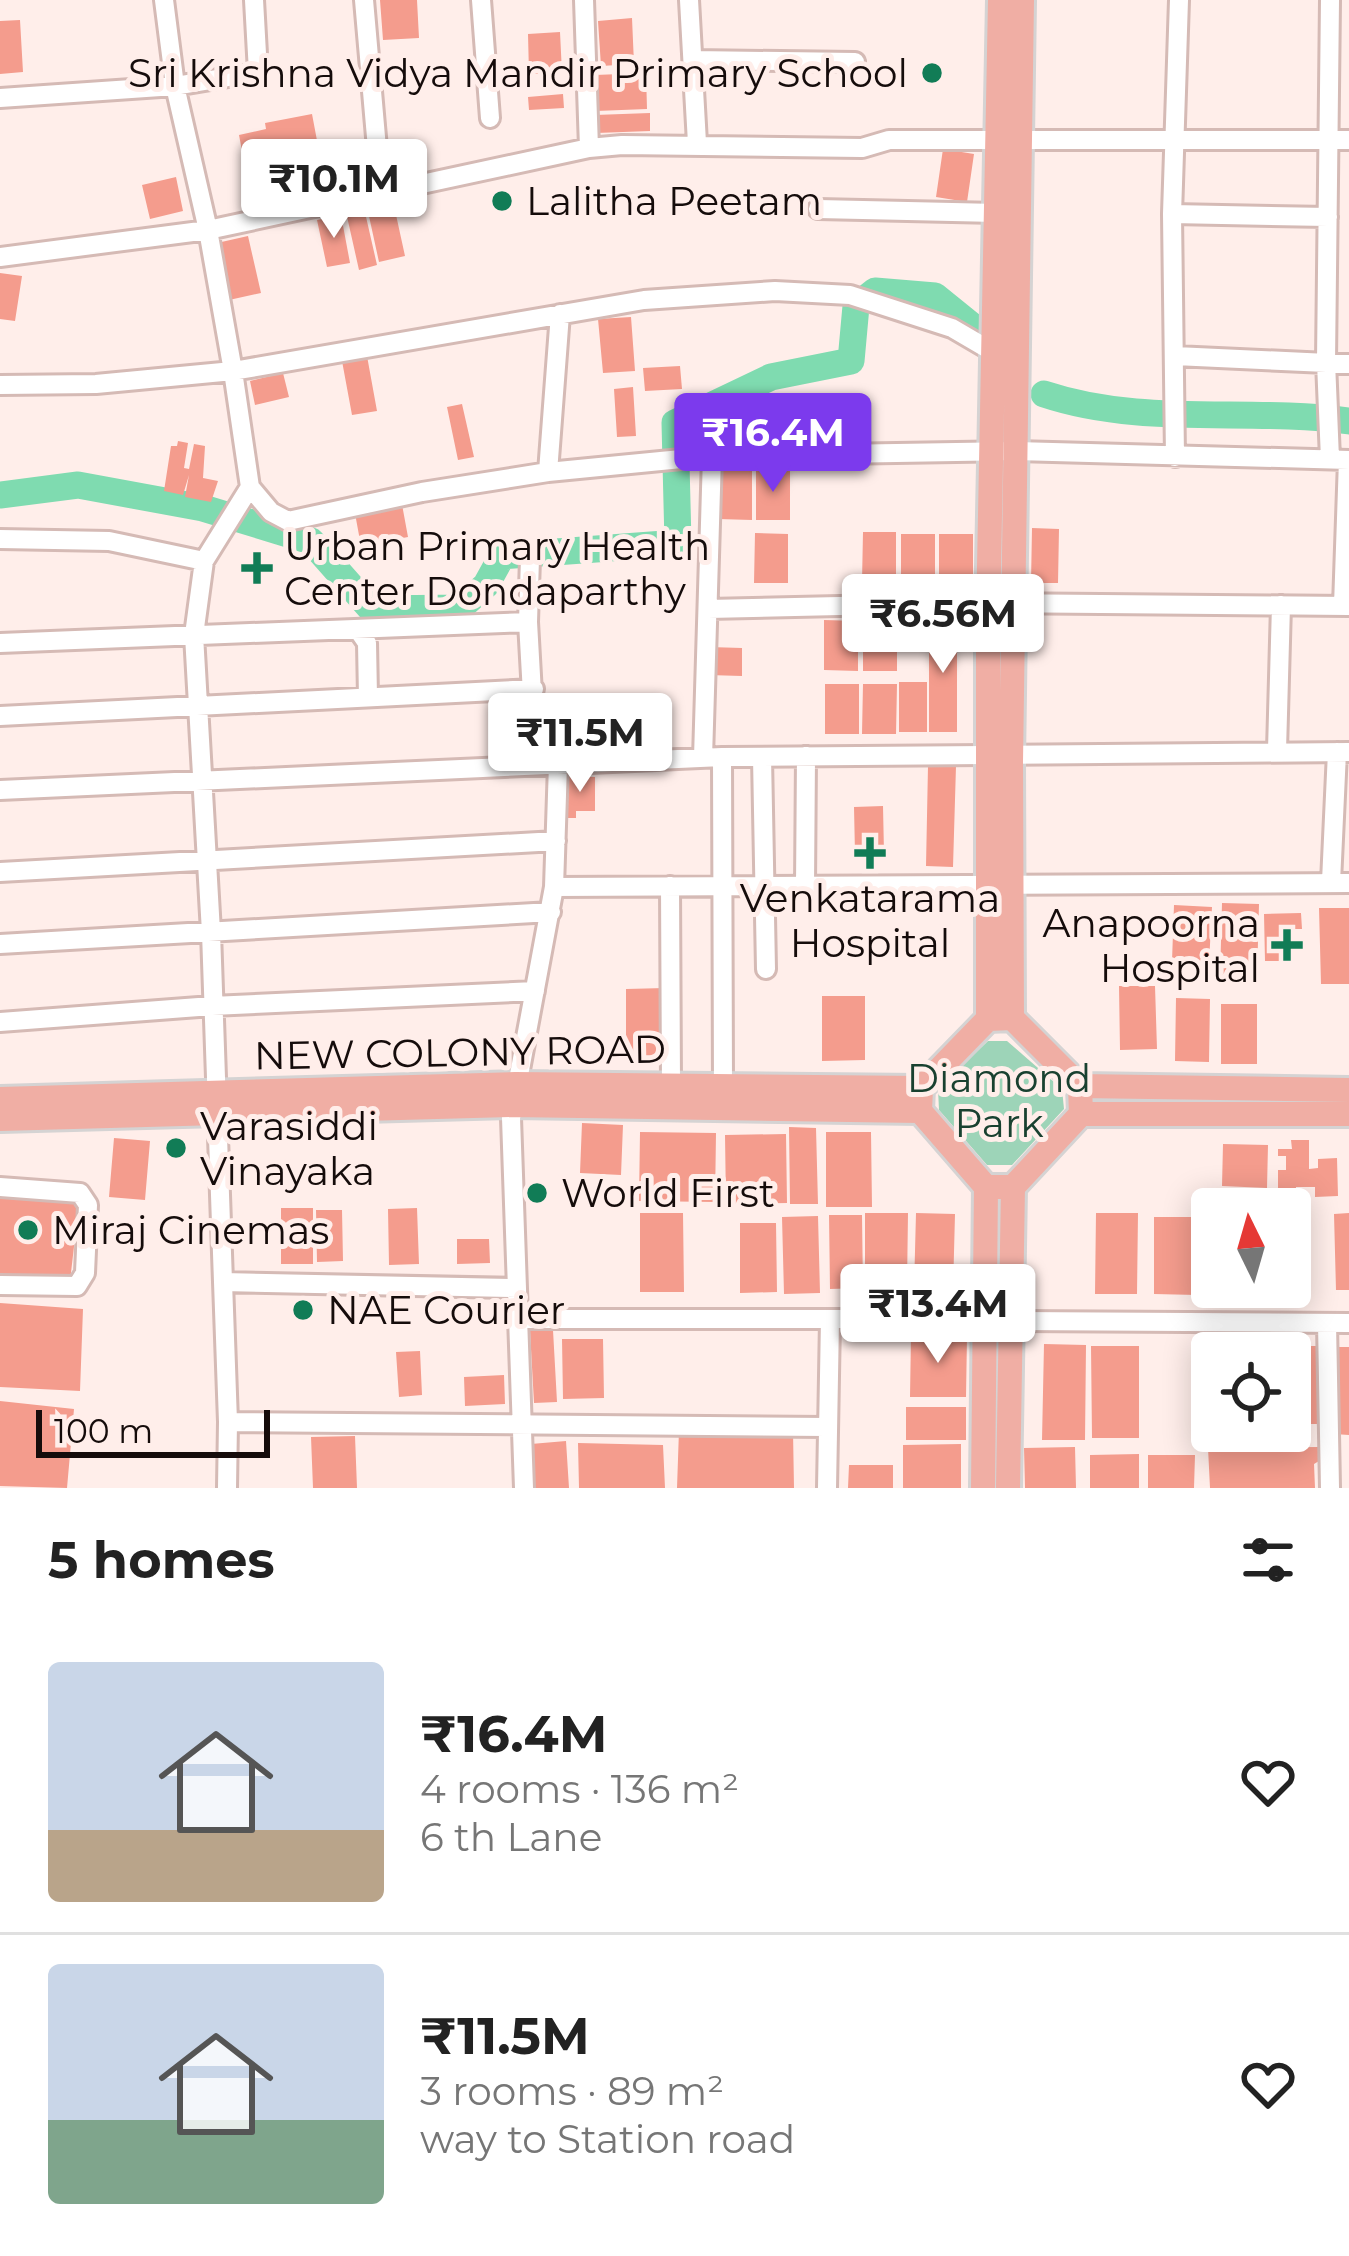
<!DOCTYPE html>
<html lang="en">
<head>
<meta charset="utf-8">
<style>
  :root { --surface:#fff; --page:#f6f6f6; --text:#222; --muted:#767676; --line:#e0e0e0; --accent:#7c3aed }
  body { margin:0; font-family:Montserrat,sans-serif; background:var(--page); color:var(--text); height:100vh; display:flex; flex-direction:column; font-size:45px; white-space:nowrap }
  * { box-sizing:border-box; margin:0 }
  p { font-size:39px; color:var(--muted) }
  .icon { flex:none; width:66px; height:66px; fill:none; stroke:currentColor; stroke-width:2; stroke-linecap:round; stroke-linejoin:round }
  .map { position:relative; height:1488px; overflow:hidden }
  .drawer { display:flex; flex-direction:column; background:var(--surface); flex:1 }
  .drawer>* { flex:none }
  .needle { width:78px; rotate:355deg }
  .fabs { position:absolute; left:1191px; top:1188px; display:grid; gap:24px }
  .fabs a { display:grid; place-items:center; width:120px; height:120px; border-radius:12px; background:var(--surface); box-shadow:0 6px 30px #0003; font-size:60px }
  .scale { position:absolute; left:36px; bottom:30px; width:234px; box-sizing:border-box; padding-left:12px; border:6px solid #150c0b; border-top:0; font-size:33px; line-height:42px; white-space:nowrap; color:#150c0b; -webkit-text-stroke:9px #ffeeea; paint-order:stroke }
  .price { position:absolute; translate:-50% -102px; padding:0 27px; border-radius:12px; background:#fff; color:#222; font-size:39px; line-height:78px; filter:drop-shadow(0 3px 6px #0008) }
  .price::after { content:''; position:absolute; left:50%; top:72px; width:36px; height:27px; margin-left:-18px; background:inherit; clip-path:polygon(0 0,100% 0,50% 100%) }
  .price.selected { background:var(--accent); color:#fff }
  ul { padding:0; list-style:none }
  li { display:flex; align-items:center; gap:36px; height:300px; padding:0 48px }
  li+li { border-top:3px solid var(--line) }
  li span { display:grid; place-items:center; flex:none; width:336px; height:240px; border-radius:12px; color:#555 }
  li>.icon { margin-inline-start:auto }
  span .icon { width:144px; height:144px; fill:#fffc; stroke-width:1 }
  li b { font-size:51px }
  h2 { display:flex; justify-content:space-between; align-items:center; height:144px; padding:0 48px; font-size:51px }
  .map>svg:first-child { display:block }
  .green { fill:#9dd4b8 }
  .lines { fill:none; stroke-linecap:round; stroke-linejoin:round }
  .river { stroke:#7fdbb0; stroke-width:27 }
  .building { fill:#f49c8d }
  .minor-casing { stroke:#d5bab5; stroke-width:24 }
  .major-casing { stroke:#d5d3d3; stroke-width:30 }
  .minor { stroke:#fff; stroke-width:18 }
  .major { stroke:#f0aea4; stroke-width:24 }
  .poi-dot { fill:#117c56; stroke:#ffeeea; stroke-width:4.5 }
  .labels { text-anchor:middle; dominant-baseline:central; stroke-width:10; stroke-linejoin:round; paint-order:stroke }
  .poi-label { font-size:39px; fill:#150c0b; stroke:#ffeeea; text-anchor:start }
  .street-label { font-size:39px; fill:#150c0b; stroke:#ffeeea }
  .park-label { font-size:39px; fill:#194130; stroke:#ffeeea }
</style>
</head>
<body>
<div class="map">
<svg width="1349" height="1488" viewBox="0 0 1349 1488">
  <rect width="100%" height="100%" fill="#ffeeea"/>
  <path class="green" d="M988,1041H1007L1062,1089L1064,1109L1012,1165H987L939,1110L938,1089Z"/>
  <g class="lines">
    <path class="river" d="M1044,394C1143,427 1247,407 1349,421
      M0,495L78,485L203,508L311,541L371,609L460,608L486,585L502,556L678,543L675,423L771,377L851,361L856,306L875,291L935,296L977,330"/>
  </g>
  <path class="building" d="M380,0H417L419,38L383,40Z
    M632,18L634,64L601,66L598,21Z
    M20,20L23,72L0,74V21Z
    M560,32L562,73L529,74L528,34Z
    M646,73L647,109L596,111L595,75Z
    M563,94L564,108L529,110L528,97Z
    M650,113V131L596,133L595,115Z
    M312,114L322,167L314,168L316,182L250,194L239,135L266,129L265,123Z
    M943,149L974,154L967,202L936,197Z
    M176,177L183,211L150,219L142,185Z
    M393,201L405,256L379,262L367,207Z
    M364,208L377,265L359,270L346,212Z
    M341,215L350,263L327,267L317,220Z
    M248,236L261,293L229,300L217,243Z
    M0,273L22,276L15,321L0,319Z
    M631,317L635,371L603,373L598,319Z
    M367,356L377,411L352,415L342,361Z
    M680,366L682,389L645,391L643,368Z
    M283,373L289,397L255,405L250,381Z
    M633,387L636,436L617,437L614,389Z
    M462,404L474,457L458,460L447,407Z
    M178,441L188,443L184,468L189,469L194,444L205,446L203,478L218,481L211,502L185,497L189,475L183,495L164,491L171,446H177Z
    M718,470H752V520L718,519Z
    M756,470H790V520H756Z
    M401,499L408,537L361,546L354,508Z
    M1032,528L1059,529L1058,583H1031Z
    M863,532H896V582H862Z
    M755,533L788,534V583H754Z
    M901,534H935V584H901Z
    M939,534H973V584H939Z
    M824,620L858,621V671L824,670Z
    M929,620H957V732H929Z
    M863,621H897V671H863Z
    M709,647L742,648V676L708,675Z
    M899,682H927V732H899Z
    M825,684H859V734H825Z
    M863,684H897L896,734H862Z
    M928,766H956L953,867L926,866Z
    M566,776L595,777V811H576V818H565Z
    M883,806L884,853L855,854L854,807Z
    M1222,903L1259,904L1257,979L1220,978Z
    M1174,905L1212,907L1209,963L1172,961Z
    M1319,908H1349V984H1321Z
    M1301,913L1302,929H1290L1291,945H1280L1281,961H1265L1264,914Z
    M1119,986H1155L1157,1049L1120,1050Z
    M665,988V1060H626V989Z
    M822,996H865V1060L822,1061Z
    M1176,998L1210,999L1209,1062L1175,1061Z
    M1221,1004H1257V1064H1221Z
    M582,1123L623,1125L621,1175L580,1173Z
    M789,1127L816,1128L818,1204H790Z
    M640,1132L716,1133L715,1202L639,1201Z
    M826,1132H871L872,1207H826Z
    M786,1134L787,1203L726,1204L725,1135Z
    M114,1138L150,1141L145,1200L109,1197Z
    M1291,1140H1309V1169L1318,1168V1159L1337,1158L1338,1196L1315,1197V1187H1296V1196H1278V1170H1286V1156H1278V1149H1292Z
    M1223,1144L1268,1145L1267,1188L1222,1186Z
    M0,1197L79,1204L70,1281L0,1274Z
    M281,1208H313V1264H281Z
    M417,1208L419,1264L389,1265L388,1209Z
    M316,1210H342L343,1261L317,1262Z
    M640,1213H683L684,1292H640Z
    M865,1213H908L907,1286L865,1285Z
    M916,1213L955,1214L953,1291L914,1290Z
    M1096,1213H1138L1137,1294H1095Z
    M1349,1213V1290H1336L1334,1214Z
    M829,1215H862L863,1288L830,1289Z
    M818,1216L820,1293L784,1294L782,1217Z
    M1154,1217H1198L1197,1295L1154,1294Z
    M740,1223H776L777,1292L740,1293Z
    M457,1239H489L490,1263L457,1264Z
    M0,1303L83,1309L80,1391L0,1387Z
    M553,1330L557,1402L534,1403L530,1331Z
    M911,1335L967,1336L966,1397H910Z
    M562,1339H603L604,1398L563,1399Z
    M1044,1344L1086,1345L1085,1440H1042Z
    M1091,1346H1139V1438H1092Z
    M1276,1346H1318V1424H1290V1353H1276Z
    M1336,1347H1349V1435L1334,1434Z
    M420,1351L422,1395L399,1397L396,1352Z
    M504,1375L505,1404L465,1406L464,1377Z
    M0,1401L74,1409L67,1488L0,1486Z
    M906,1407H966V1440H906Z
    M679,1430L793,1431L794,1488H677Z
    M355,1436L357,1488H313L311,1437Z
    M566,1441L569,1488H534L531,1444Z
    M578,1443L663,1445L665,1488H579Z
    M961,1444V1488H903V1445Z
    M1075,1447L1076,1488H1025L1024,1448Z
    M1319,1447V1461L1314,1464L1315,1488H1210L1208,1448Z
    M1139,1454V1488H1090V1455Z
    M1148,1455H1195L1194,1488H1148Z
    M849,1465H893V1488H848Z"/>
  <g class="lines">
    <g class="minor-casing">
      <path id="minor" d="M164,0L175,86L258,72L254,0
        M364,0L381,194
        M481,0L490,118
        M584,0L589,148
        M689,0L697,143
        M693,60L855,62
        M0,98L175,86L208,230L589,148L622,145L862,148L889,140H1349
        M818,209L997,213
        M1172,214L1328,217
        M0,257L208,230L233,371L96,384L0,385
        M1175,356L1349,364
        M1175,457L1172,214L1179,0
        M1330,459L1326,362L1330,0
        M548,472L560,314
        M250,487L271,512L288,521L422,492L548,472L712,456L1016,451L1349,460
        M0,539L109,541L204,561
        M530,558L528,622L536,765
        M1343,606L1348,460
        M708,609L972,603L1349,606
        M358,630L367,643L368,697
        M0,643L528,622
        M0,716L534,689
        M1277,750L1281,605
        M722,757L723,1086
        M762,757L766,969
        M703,758L712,456
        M0,790L722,757L1349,752
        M0,872L556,841
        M1331,882L1337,752
        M670,886L671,1085
        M805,886L806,756
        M554,887L1349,883
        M0,944L551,912
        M0,1022L212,1006L535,991
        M0,1187L80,1193L88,1205L85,1273L77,1286L0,1285
        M223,1282L211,932L194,635L204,561L250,487L233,371L644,300L775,291L850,295L952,328L993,352
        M518,1319H983
        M1010,1321L1349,1323
        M1327,1323L1330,1488
        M228,1422L223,1282L516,1288
        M227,1488L228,1422L827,1427
        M524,1488L511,1118L554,887L558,764
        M827,1488L830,1320"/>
    </g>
    <g class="major-casing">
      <path id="major" d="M1012,1018L1011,762L1022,0
        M1012,1018L1080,1086L1081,1114L1013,1187H986L920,1111L921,1088L988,1019Z
        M988,1019V618L1000,0
        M1080,1086L1349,1090
        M0,1099L515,1084L921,1088
        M1081,1114H1349
        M0,1119L513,1105L920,1111
        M983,1488L986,1187
        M1008,1488L1013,1187"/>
    </g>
    <use href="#minor" class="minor"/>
    <use href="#major" class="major"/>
  </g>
  <g class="poi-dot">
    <circle cx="932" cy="73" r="12"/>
    <circle cx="502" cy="201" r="12"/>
    <path d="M251 550h12v12h12v12h-12v12h-12v-12h-12v-12h12z"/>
    <path d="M864 835h12v12h12v12h-12v12h-12v-12h-12v-12h12z"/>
    <path d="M1281 927h12v12h12v12h-12v12h-12v-12h-12v-12h12z"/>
    <circle cx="176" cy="1148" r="12"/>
    <circle cx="537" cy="1193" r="12"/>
    <circle cx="28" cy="1230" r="12"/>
    <circle cx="303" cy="1310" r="12"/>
  </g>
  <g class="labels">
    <g class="poi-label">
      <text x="908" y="73" text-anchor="end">Sri Krishna Vidya Mandir Primary School</text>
      <text x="526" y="201">Lalitha Peetam</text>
      <text x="284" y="546">Urban Primary Health<tspan x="284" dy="45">Center Dondaparthy</tspan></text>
      <text x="870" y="898" text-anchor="middle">Venkatarama<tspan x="870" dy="45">Hospital</tspan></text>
      <text x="1260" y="923" text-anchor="end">Anapoorna<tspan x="1260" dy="45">Hospital</tspan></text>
      <text x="200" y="1126">Varasiddi<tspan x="200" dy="45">Vinayaka</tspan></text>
      <text x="561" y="1193">World First</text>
      <text x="52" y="1230">Miraj Cinemas</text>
      <text x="327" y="1310">NAE Courier</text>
    </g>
    <g class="street-label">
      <text transform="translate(460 1052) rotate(-1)">NEW COLONY ROAD</text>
    </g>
    <g class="park-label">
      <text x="999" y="1078">Diamond<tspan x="999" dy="45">Park</tspan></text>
    </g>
  </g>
</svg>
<div class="fabs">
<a><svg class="needle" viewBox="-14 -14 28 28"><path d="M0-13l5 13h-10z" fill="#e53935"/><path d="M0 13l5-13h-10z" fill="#767676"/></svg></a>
<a><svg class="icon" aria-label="locate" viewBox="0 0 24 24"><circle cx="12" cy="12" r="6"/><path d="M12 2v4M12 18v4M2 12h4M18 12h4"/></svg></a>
</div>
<div class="scale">100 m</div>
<b class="price" style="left:334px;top:241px">₹10.1M</b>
<b class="price selected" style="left:773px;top:495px">₹16.4M</b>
<b class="price" style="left:943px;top:676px">₹6.56M</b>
<b class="price" style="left:580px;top:795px">₹11.5M</b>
<b class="price" style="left:938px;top:1366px">₹13.4M</b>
</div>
<section class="drawer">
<h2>5 homes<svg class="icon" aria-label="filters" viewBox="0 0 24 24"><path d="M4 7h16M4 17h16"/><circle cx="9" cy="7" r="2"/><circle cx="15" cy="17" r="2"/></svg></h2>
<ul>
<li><span style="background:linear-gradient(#c9d6e8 70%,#b9a48a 0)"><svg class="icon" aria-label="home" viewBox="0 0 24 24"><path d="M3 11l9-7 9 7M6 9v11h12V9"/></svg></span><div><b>₹16.4M</b><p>4 rooms · 136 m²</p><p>6 th Lane</p></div><svg class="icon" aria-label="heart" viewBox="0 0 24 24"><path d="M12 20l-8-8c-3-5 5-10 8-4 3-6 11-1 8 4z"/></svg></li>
<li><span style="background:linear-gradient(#c9d6e8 65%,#7fa58c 0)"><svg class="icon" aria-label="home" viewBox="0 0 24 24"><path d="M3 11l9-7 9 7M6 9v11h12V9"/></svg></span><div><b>₹11.5M</b><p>3 rooms · 89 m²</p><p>way to Station road</p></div><svg class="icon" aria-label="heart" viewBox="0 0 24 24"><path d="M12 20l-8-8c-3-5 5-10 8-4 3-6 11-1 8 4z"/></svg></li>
</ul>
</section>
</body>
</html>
